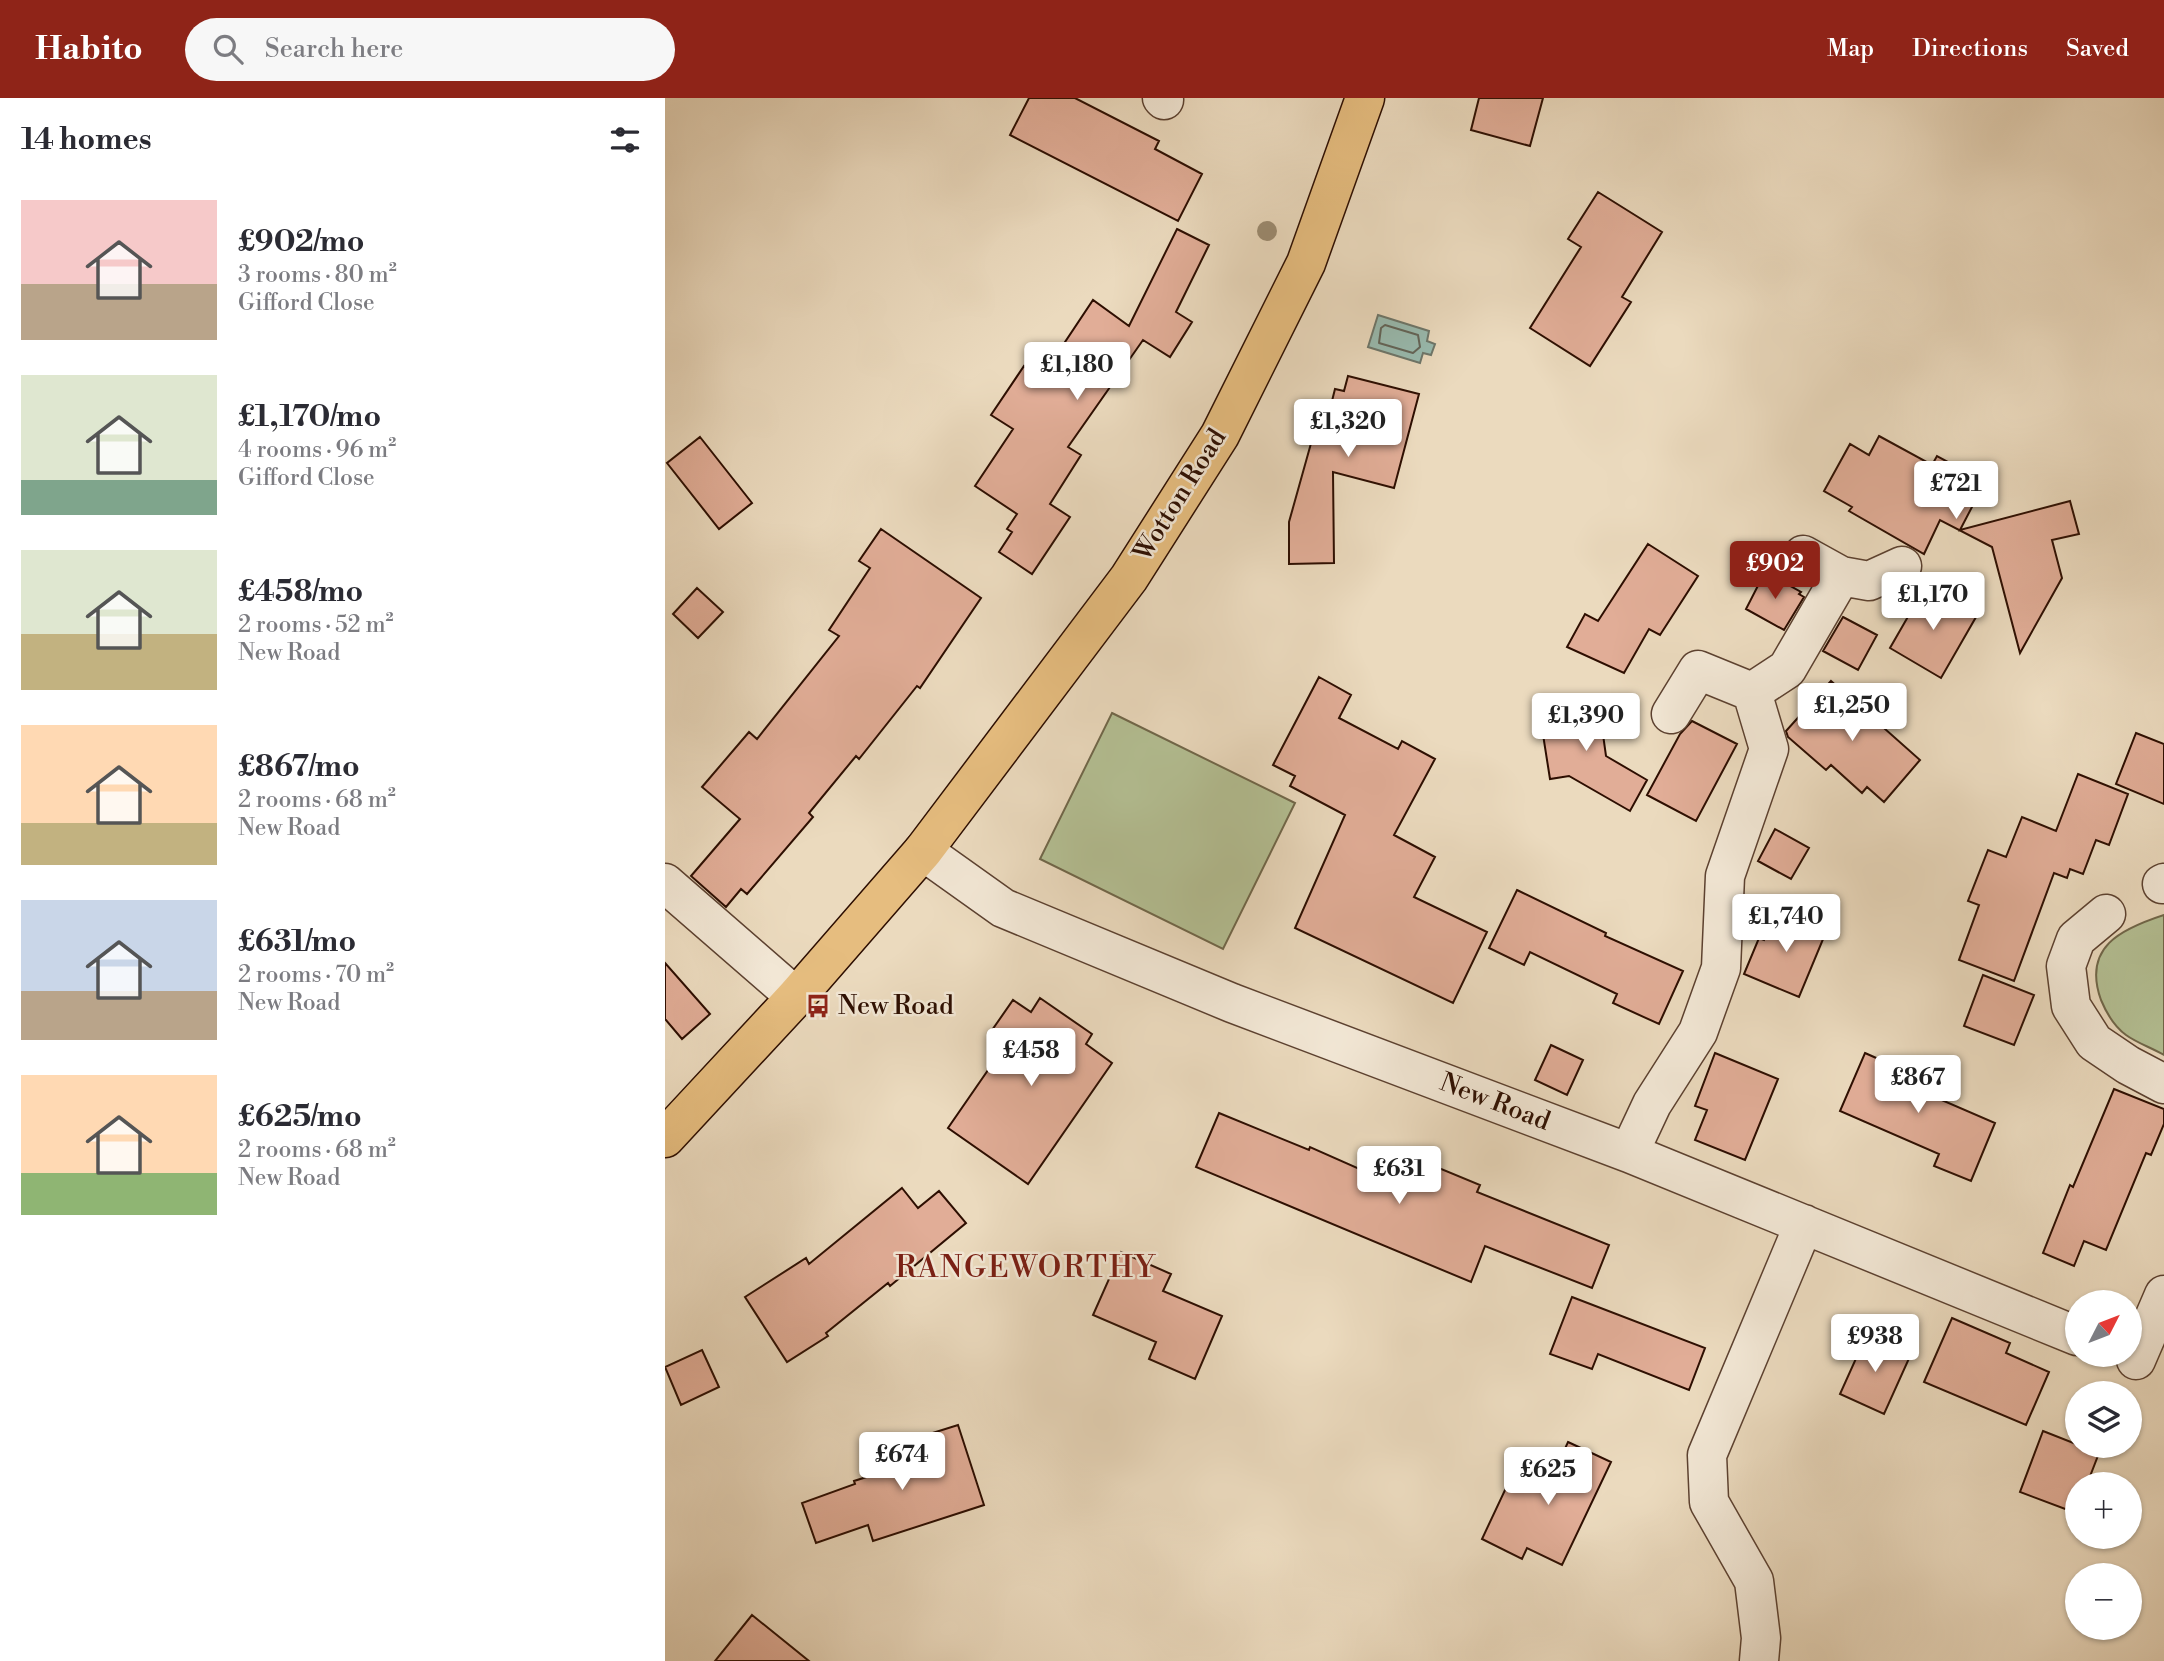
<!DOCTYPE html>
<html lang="en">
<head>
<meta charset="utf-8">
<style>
  :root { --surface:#fff; --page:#f7f7f7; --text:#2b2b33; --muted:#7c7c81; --accent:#8f2418 }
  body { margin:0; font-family:"Libre Bodoni",serif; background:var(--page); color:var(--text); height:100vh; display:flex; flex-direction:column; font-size:26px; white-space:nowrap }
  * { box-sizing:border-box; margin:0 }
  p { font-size:23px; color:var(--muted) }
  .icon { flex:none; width:38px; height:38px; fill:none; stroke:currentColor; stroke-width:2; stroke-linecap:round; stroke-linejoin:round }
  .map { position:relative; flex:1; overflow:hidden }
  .sheet { display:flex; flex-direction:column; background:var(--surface); width:665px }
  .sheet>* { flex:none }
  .needle { width:46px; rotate:48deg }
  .controls { position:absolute; left:1400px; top:1192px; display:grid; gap:14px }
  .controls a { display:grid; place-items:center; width:77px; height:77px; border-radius:50%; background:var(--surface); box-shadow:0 2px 5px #0004; font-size:35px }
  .price { position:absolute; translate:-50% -60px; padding:0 16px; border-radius:7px; background:#fff; color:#222; font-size:23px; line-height:46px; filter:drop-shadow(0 2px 4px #0008) }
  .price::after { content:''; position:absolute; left:50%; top:42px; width:21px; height:16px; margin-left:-10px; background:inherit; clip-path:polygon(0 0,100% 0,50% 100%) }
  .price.active { background:var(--accent); color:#fff }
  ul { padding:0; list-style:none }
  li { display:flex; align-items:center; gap:21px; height:175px; padding:0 21px }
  li span { display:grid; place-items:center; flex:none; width:196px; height:140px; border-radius:0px; color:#555 }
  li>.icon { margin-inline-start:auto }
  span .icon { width:84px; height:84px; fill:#fffc; stroke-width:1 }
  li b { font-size:30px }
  h2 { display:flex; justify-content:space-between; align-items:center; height:84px; padding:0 21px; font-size:30px }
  header { display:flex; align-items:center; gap:42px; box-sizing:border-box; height:98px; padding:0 35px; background:var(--accent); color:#fff }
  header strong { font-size:33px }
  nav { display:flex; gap:38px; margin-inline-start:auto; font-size:24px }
  .search { width:490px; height:63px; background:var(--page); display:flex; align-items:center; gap:18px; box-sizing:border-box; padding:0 24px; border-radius:38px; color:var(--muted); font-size:26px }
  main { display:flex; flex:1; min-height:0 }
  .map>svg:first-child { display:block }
  .green { fill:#b4c094; stroke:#70674a; stroke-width:2 }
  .water { fill:#98bbb0; stroke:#6d766a; stroke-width:2 }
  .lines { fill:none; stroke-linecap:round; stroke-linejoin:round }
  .shore { stroke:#626458; stroke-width:2 }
  .building { fill:#e1ad97; stroke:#2d0e01; stroke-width:2 }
  .minor-casing { stroke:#5c4130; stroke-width:41 }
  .major-casing { stroke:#2d0e01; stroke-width:41 }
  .minor { stroke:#f2e7d5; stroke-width:38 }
  .major { stroke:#e6bd7f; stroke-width:38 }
  .tree { fill:#9c8c72 }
  .labels { text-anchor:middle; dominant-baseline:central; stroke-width:5; stroke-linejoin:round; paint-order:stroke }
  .street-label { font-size:26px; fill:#2d0e01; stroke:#f2e7d5 }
  .poi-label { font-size:26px; fill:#2d0e01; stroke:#f2e7d5; text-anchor:start }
  .quarter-label { font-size:30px; letter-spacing:2px; fill:#7a1f14; stroke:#f2e7d5 }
</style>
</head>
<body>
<header>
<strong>Habito</strong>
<div class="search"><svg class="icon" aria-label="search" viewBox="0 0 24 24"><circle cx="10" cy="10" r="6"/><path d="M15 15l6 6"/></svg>Search here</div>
<nav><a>Map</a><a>Directions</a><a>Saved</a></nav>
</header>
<main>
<section class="sheet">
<h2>14 homes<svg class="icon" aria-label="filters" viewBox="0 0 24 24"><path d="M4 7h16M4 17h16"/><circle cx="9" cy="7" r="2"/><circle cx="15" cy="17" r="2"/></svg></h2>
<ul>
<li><span style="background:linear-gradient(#f6c9c9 60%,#b9a48a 0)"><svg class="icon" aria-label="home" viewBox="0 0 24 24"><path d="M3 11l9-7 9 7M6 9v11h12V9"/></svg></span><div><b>£902/mo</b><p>3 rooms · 80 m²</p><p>Gifford Close</p></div></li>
<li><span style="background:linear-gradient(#dfe7d0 75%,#7fa58c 0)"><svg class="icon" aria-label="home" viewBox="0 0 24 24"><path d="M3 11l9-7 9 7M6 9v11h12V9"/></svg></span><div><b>£1,170/mo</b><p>4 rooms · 96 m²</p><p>Gifford Close</p></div></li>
<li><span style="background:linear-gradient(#dfe7d0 60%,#c2b280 0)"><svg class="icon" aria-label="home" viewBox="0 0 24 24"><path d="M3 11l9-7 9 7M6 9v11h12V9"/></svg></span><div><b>£458/mo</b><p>2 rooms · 52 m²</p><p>New Road</p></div></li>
<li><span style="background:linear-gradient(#ffd9b3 70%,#c2b280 0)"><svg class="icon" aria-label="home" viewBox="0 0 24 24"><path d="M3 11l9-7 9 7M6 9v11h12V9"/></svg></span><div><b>£867/mo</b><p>2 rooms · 68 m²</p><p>New Road</p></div></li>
<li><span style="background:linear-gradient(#c9d6e8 65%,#b9a48a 0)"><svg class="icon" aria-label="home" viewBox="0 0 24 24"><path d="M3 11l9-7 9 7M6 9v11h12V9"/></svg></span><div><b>£631/mo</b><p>2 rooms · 70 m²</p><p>New Road</p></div></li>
<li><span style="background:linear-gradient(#ffd9b3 70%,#8fb573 0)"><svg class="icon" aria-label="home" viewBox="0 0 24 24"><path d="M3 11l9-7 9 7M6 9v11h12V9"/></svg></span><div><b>£625/mo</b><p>2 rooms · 68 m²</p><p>New Road</p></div></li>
</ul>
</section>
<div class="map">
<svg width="1499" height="1563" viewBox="0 0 1499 1563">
  <rect width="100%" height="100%" fill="#ebdabe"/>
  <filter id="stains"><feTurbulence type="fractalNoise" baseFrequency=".00286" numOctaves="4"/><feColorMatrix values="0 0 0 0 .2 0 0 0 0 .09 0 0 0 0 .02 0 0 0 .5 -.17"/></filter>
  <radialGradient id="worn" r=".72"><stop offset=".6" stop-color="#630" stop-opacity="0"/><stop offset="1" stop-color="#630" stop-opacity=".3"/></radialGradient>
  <path class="green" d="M447,615L630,705L558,851L375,761Z
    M1499,817V957C1487,950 1472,945 1461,937C1450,929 1441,914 1436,902C1417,849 1456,831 1499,817Z"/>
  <path class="water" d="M713,217L764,233L762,243L770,246L766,257L758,255L755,265L703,249Z"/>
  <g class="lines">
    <path class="shore" d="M720,227L753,237L755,249L748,255L714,245L716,230Z"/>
  </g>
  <path class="building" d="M364,0H410L494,43L490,51L537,76L513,123L345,37Z
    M814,0H878L865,48L806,32Z
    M933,94L997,134L957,199L966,204L925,268L865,230L916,149L903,141Z
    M512,131L544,147L511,214L527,224L505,259L478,242L403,349L416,357L385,406L405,419L367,476L334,454L347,434L342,431L352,416L310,388L348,331L326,317L359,268L376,280L428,202L464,228Z
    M683,278L754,296L729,390L668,374L669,465L624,466V424L657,306L666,307L670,291L679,293Z
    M1214,338L1267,367L1272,358L1320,384L1295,432L1405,403L1414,436L1387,442L1397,480L1355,555L1327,449L1275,422L1259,456L1184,413L1187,409L1159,393L1185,346L1204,357Z
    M35,339L87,405L54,431L2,365Z
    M216,431L316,500L255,590L252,588L194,661L191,658L144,715L148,719L82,796L76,791L61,809L26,778L75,721L37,689L84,634L92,641L174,538L164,532L205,470L194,463Z
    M983,446L1033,478L995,537L984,531L959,575L902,549L920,516L933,523Z
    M1100,474L1136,494L1134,496L1139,499L1119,532L1081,511Z
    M1260,489L1311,519L1276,580L1225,550Z
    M32,490L58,514L33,540L8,516Z
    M1178,519L1212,537L1193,572L1158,553Z
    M654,579L686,597L674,620L733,651L737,643L770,661L729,737L770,759L749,799L822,834L788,905L630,830L680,717L625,688L630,678L608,667Z
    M1166,583L1255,662L1219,704L1202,689L1197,695L1166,667L1161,672L1123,639L1121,633Z
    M933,601L941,658L982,682L965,713L904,678L885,681L874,611Z
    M1027,623L1072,646L1031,723L982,697L1015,636Z
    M1471,635L1499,646V706L1451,686Z
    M1413,676L1463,696L1444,747L1431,742L1418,776L1405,771L1402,780L1389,775L1349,883L1294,862L1314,807L1303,803L1323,752L1341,759L1357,719L1391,733Z
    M1110,731L1144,750L1126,781L1093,763Z
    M852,792L941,835L940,838L1018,873L994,926L948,905L952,896L865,854L859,867L824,850Z
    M1111,813L1161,834L1134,899L1079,876L1094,840L1099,842Z
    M0,865L45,916L17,941L0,921Z
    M1318,877L1369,897L1349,947L1299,928Z
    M375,900L427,936L421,946L447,965L363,1086L283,1030L341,946L325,935L348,902L366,914Z
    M886,947L918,962L902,997L870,982Z
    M1050,955L1113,981L1080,1062L1030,1042L1042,1012L1030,1008Z
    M1200,955L1270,986L1265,997L1330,1025L1306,1083L1269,1068L1274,1056L1175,1013Z
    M1449,991L1499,1011V1026L1486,1057L1481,1055L1441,1152L1419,1143L1409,1168L1378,1155L1405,1087L1408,1089Z
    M554,1015L644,1052L645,1049L744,1093L757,1063L815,1087L812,1094L944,1147L927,1190L820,1148L806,1184L531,1069Z
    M237,1090L253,1110L274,1093L301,1125L225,1188L223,1185L161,1235L163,1238L122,1264L80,1199L141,1160L144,1166Z
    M456,1154L506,1176L498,1193L557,1218L530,1281L484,1261L491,1244L428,1217Z
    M907,1199L1040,1250L1024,1292L933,1256L927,1271L885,1256Z
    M1287,1220L1345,1245L1341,1255L1384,1274L1361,1327L1259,1284Z
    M1202,1236L1246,1256L1219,1316L1175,1296Z
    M37,1252L54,1289L16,1307L0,1269Z
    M293,1327L319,1407L208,1443L203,1427L151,1445L137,1405L190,1386L189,1383L246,1365L239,1344Z
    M1378,1333L1434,1355L1422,1386H1412L1411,1415L1355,1394Z
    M903,1344L946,1364L897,1467L862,1450L857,1461L817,1441L848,1375L882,1390Z
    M87,1517L144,1563H50Z"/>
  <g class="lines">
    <g class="minor-casing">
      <path id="minor" d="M497,0L499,2
        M1138,457L1176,478L1204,483L1237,468
        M1006,616L1033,572L1087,594L1122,571L1176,478
        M258,753L338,810L567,905L964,1055L1412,1238
        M0,785L131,899
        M1497,786L1499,785
        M1441,816L1411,841L1401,868L1406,908L1429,944L1463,967L1499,986
        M964,1055L987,1006L1033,934L1056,870L1060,778L1104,651L1087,594
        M1471,1262L1499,1197
        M1094,1563L1096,1540L1089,1483L1044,1404L1042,1357L1139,1126"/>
    </g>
    <g class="major-casing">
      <path id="major" d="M0,1040L131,899L258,753L464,480L555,337L641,165L700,0"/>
    </g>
    <use href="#minor" class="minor"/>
    <use href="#major" class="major"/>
  </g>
  <circle class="tree" cx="602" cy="133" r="10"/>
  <defs>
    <g id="bus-bare" transform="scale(1.89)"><path d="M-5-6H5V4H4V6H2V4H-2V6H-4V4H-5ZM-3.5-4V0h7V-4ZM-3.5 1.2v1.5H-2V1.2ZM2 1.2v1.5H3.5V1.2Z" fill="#8f2418" stroke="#f2e7d5" stroke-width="2.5" paint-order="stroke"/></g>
  </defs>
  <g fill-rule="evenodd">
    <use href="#bus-bare" x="153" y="908"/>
  </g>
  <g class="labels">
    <g class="street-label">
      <text transform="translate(515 397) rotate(-58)">Wotton Road</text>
      <text transform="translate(830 1004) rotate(21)">New Road</text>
    </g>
    <g class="poi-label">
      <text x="173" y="908">New Road</text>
    </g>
    <g class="quarter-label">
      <text x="361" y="1170">RANGEWORTHY</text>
    </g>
  </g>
  <rect width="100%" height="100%" filter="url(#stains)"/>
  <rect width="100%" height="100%" fill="url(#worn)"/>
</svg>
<div class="controls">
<a><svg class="needle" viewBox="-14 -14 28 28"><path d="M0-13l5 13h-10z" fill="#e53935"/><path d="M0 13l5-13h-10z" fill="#7c7c81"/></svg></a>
<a><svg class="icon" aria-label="layers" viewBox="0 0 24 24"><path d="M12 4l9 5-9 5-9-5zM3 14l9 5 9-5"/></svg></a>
<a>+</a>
<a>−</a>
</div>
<b class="price" style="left:412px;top:304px">£1,180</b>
<b class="price" style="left:683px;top:361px">£1,320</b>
<b class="price" style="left:1291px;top:423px">£721</b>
<b class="price active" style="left:1110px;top:503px">£902</b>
<b class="price" style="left:1268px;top:534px">£1,170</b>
<b class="price" style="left:1187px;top:645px">£1,250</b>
<b class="price" style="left:921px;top:655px">£1,390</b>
<b class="price" style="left:1121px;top:856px">£1,740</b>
<b class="price" style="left:366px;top:990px">£458</b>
<b class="price" style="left:1253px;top:1017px">£867</b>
<b class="price" style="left:734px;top:1108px">£631</b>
<b class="price" style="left:1210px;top:1276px">£938</b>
<b class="price" style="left:237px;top:1394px">£674</b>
<b class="price" style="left:883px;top:1409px">£625</b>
</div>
</main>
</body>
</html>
